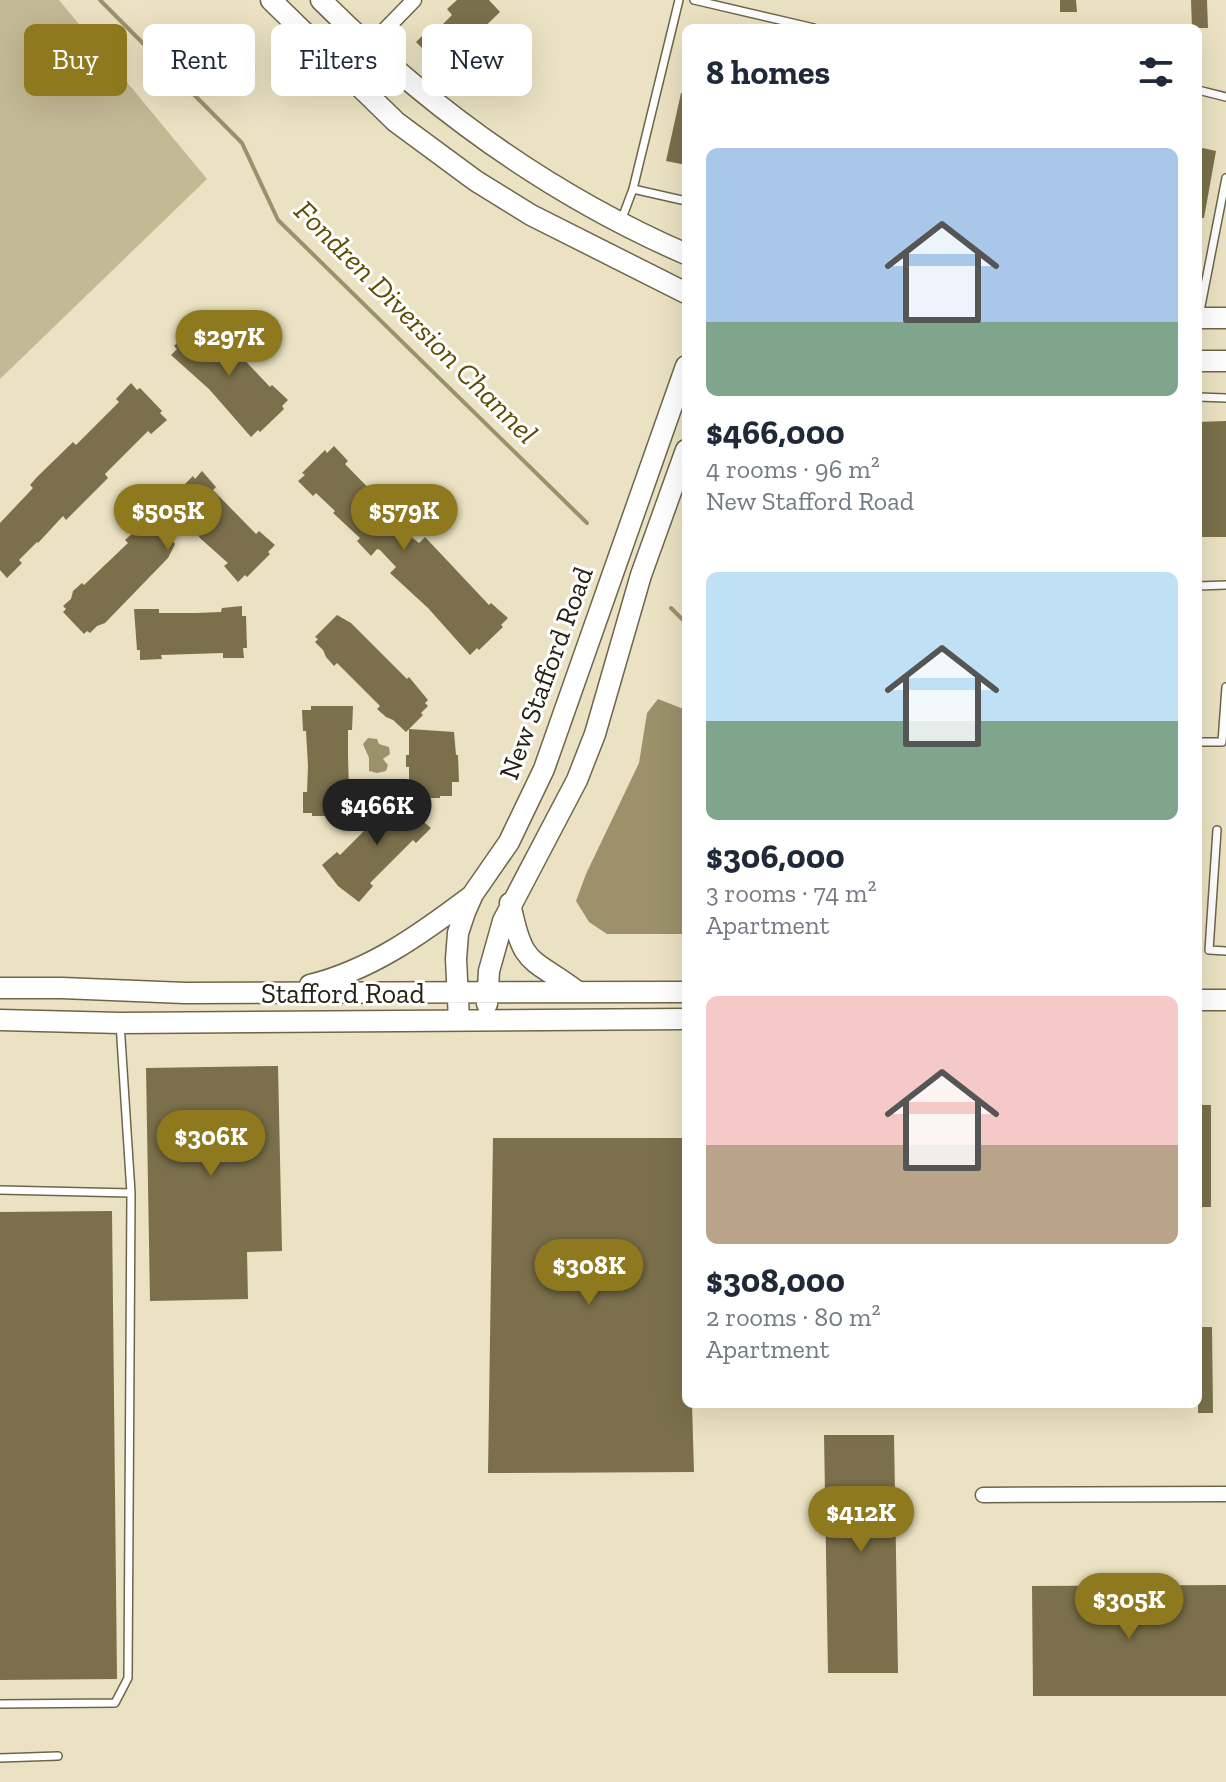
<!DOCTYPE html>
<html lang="en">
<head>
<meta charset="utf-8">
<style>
  :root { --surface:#fff; --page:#f2f2f3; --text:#1f2937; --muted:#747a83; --accent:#8f791e }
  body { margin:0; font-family:"Zilla Slab",serif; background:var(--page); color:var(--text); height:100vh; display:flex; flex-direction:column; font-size:30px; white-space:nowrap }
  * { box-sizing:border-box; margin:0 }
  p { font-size:26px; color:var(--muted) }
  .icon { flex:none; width:44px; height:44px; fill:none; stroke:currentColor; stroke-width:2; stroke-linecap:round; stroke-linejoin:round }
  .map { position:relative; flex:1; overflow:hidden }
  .drawer { position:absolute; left:682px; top:24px; width:520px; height:1384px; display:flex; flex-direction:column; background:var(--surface); border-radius:12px; box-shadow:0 8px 32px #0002 }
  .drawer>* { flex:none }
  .top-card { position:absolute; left:24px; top:24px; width:538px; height:72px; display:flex; gap:16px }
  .price { position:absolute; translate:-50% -68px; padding:0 18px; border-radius:28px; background:var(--accent); color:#fff; font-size:26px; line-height:52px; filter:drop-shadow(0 2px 4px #0008) }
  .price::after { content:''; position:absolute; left:50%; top:48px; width:24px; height:18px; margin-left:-12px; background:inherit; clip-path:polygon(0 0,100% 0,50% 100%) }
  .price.on { background:#222; color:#fff }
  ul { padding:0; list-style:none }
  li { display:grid; align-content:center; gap:16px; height:424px; padding:0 24px }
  li span { display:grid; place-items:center; height:248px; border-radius:12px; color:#555 }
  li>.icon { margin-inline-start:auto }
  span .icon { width:144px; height:144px; fill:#fffc; stroke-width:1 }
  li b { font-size:34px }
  h2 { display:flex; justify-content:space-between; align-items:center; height:96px; padding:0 24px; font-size:34px }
  .tag { padding:0 28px; border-radius:12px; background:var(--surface); box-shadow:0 8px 32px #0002; font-size:28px; line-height:72px }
  .tag.on { background:var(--accent); color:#fff }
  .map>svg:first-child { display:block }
  .green { fill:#c3b995 }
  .water { fill:#9c916b }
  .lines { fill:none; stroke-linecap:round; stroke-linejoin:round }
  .stream { stroke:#9c916b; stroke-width:4 }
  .building { fill:#7b704b }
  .lane-casing { stroke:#6d664a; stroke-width:10 }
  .street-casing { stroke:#6d664a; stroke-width:17 }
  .secondary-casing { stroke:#6d664a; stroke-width:23 }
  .lane { stroke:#fff; stroke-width:7 }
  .street { stroke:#fff; stroke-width:14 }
  .secondary { stroke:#fff; stroke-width:20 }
  .labels { text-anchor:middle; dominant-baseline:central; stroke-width:6; stroke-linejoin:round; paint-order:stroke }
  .street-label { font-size:28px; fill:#242115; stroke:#fff }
  .water-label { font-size:30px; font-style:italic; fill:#5d4c03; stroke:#fff }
</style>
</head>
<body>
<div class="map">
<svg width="1226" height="1782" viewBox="0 0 1226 1782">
  <rect width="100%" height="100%" fill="#eae2c2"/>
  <path class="green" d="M0,0H59L207,179L0,379Z"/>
  <path class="water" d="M658,699L686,710V934H607L589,922L576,901L586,874L639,763L647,713Z
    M368,738L377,739L379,744L389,747L390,754L383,759L388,765L386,771L377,773L369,771V758L363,744Z"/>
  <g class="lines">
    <path class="stream" d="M100,0L242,143L278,220L587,523
      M671,608L686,623"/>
  </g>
  <path class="building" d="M457,0H489L500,12L442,68L416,42L430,28L434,33L452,15L447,9Z
    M1060,0H1076L1077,12H1060Z
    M1191,0H1207L1208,28H1192Z
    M681,93H686V165L666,161Z
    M1198,147L1216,151L1204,218H1198Z
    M206,319L270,387L272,385L288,400L282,406L284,409L260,432L258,430L251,437L209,389L171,355L177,349L174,346L182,338L196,323L199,326Z
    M131,383L137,390L140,388L162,411L160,413L167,420L151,434L148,431L105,474L108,478L66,520L63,516L38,543L37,542L19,560L22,563L7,578L0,570V523L33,488L30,485L37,477L73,442L76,445L119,402L116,399Z
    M1226,421V537H1198V422Z
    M334,446L348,461L345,464L388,508L391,505L407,519L400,525L410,536L419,543L425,537L489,605L491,603L508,618L501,625L503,627L479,650L477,648L470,655L428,608L390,573L396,567L380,550L377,549L371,556L357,541L360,538L333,513L335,511L316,493L313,496L298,481L305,475L302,473L325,450L327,453Z
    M202,471L216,487L213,490L256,534L259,531L275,545L268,552L270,554L247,577L245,575L238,582L224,566L228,563L201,539L184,519L166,533L175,544L168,558L105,623L97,626L90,633L87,631L84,634L63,612L66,609L63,606L71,599L73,591L82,583L84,585L128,543L125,540L134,532L141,530L173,501L170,499L193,476L195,479Z
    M242,606V616H246L247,648H243L244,658H223V653L161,655L162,659L140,660V650H137L134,609H159V613H196L221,612L222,608Z
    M337,615L351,623L407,679L409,677L428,700L425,703L428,706L421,713L423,715L409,729L454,732L456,755H458L459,782H452V796H440V798H409V767H406V755H409V729L406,732L393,720L386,717L377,709L380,706L337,663L334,666L326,657L323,650L315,642L318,639L315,637Z
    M311,706H353L352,730H348V756L349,791H353L354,816H312V813H303V792H307L308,766L306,731H303L302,710H311Z
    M395,792L409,808V802L427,820L424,822L431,828L416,843L413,840L370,883L373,886L359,902L338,886L322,865L337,852L340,855L384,811L381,808Z
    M278,1066L282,1251L247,1252L248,1299L150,1301L146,1068Z
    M1198,1105H1211V1207H1198Z
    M493,1138H686V1404H692L694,1472L488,1473Z
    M112,1211L117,1679L0,1680V1212Z
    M1198,1327H1212L1213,1413H1198Z
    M824,1435H894L898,1673H828Z
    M1226,1585V1696H1033L1032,1586Z"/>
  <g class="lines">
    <g class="lane-casing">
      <path id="lane" d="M679,0L633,189L686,201
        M694,0L814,28
        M1198,90L1226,97
        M621,221L633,189
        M1199,316L1226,178
        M1198,397L1226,398
        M1198,586L1226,585
        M1198,742H1222L1226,687
        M1217,830L1209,950L1226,951
        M0,1190L131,1193
        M0,1704L115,1703L128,1678L131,1193L120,1023
        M0,1758L58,1756"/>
    </g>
    <g class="street-casing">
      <path id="street" d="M344,72L414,0
        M983,1495L1226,1494"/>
    </g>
    <g class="secondary-casing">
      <path id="secondary" d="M271,0L396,122L476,181L531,215L686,293
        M321,0C427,106 548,194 686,254
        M1198,318H1226
        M1198,361H1226
        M510,903C523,968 530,956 578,992
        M310,985C371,970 421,934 470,897
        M0,988H62L185,993L686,992
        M1198,1000H1226
        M487,1004L489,971L503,921L577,780L595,734L641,575L686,450
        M0,1020L120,1023L686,1019
        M459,1020L456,959L458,933L465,912L473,894L509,842L544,769L686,366"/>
    </g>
    <use href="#lane" class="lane"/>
    <use href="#street" class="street"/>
    <use href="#secondary" class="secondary"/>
  </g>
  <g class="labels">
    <g class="street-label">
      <text transform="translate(546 673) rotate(-70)">New Stafford Road</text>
      <text x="343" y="993">Stafford Road</text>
    </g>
    <g class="water-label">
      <text transform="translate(416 322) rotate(45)">Fondren Diversion Channel</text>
    </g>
  </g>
</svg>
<b class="price" style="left:229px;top:378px">$297K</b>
<b class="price" style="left:168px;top:552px">$505K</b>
<b class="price" style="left:404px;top:552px">$579K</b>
<b class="price on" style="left:377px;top:847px">$466K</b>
<b class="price" style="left:211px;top:1178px">$306K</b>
<b class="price" style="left:589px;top:1307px">$308K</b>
<b class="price" style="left:861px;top:1554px">$412K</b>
<b class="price" style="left:1129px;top:1641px">$305K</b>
<div class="top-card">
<a class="tag on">Buy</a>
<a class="tag">Rent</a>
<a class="tag">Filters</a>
<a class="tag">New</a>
</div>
<section class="drawer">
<h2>8 homes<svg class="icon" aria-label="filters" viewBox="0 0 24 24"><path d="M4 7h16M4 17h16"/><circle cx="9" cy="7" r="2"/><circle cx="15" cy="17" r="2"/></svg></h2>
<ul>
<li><span style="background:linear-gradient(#a9c7e8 70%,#7fa58c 0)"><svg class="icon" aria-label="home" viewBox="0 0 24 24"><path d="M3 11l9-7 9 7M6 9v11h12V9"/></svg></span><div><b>$466,000</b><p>4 rooms · 96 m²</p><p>New Stafford Road</p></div></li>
<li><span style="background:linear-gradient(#bfe0f5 60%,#7fa58c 0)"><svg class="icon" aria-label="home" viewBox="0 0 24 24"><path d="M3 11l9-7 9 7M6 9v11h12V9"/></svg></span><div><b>$306,000</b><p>3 rooms · 74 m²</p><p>Apartment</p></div></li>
<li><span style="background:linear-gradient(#f6c9c9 60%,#b9a48a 0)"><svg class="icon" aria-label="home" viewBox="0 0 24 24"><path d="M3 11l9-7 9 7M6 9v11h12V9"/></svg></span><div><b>$308,000</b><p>2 rooms · 80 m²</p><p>Apartment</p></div></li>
</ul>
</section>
</div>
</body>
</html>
